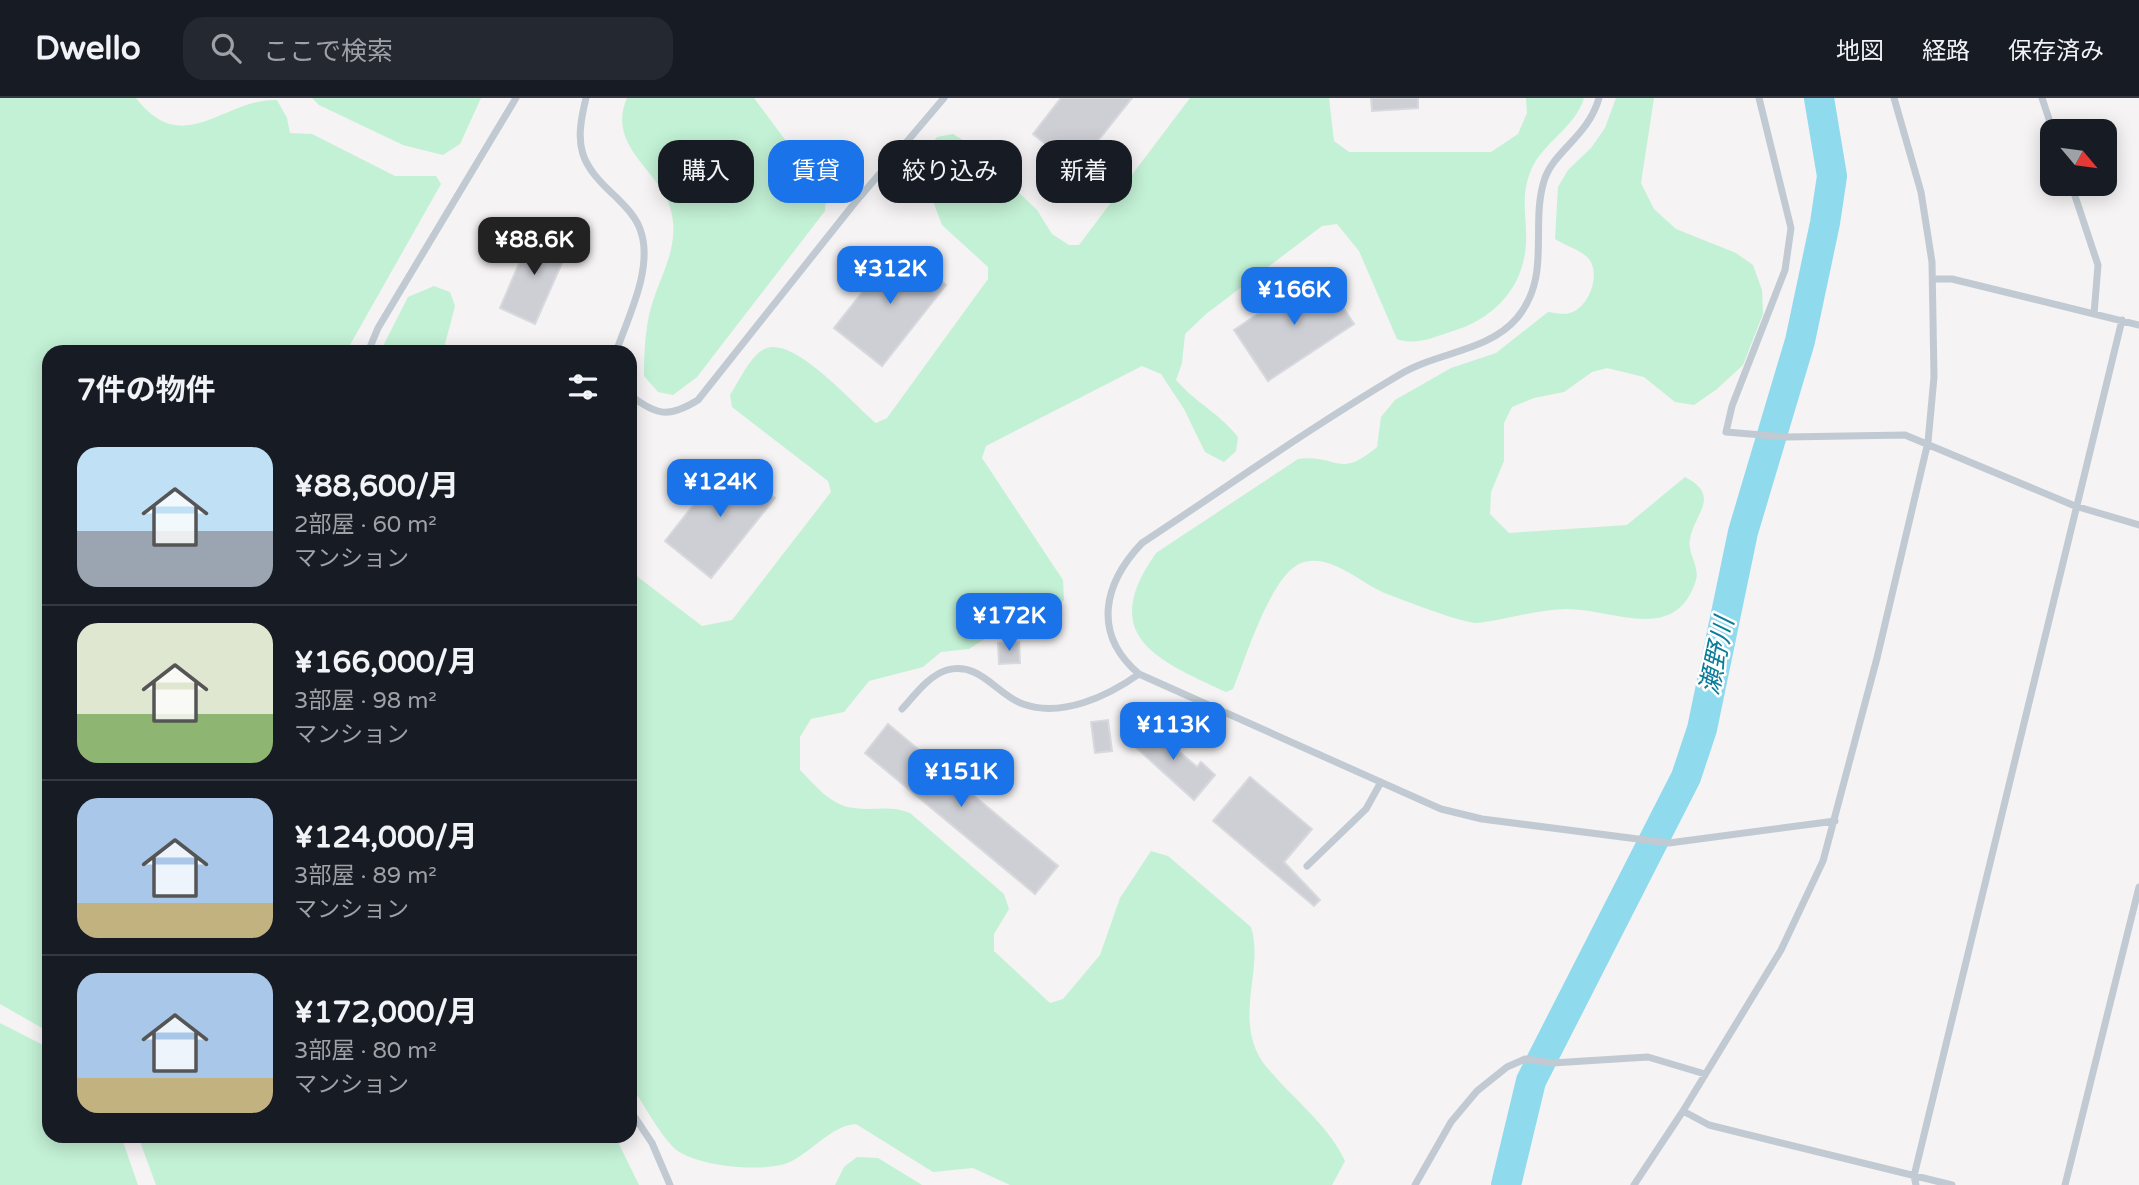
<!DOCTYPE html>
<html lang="ja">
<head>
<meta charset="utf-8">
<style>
  :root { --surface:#171b24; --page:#242831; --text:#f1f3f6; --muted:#9ea1a6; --line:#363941; --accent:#1a73e8 }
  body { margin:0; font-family:"Varela Round","Noto Sans JP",sans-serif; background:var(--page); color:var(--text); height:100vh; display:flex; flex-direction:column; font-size:26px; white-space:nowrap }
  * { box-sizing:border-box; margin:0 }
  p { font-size:23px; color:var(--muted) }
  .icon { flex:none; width:38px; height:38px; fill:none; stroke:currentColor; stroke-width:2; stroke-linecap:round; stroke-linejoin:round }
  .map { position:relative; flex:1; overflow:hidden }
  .details { position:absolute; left:42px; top:247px; width:595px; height:798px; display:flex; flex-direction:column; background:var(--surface); border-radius:21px; box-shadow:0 4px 18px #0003 }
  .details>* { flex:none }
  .guide { position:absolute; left:658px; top:42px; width:665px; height:63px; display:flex; gap:14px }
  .needle { width:46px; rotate:119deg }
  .buttons { position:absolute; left:2040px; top:21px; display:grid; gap:14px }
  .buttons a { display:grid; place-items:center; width:77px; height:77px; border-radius:14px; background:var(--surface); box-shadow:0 4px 18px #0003; font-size:35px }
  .price { position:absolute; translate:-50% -60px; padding:0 16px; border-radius:14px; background:var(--accent); color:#fff; font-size:23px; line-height:46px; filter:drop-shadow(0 2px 4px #0008) }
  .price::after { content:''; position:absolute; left:50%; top:42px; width:21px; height:16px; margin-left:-10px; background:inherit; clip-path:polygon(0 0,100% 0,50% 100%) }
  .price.active { background:#222; color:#fff }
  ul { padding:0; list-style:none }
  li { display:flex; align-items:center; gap:21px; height:175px; padding:0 35px }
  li+li { border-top:2px solid var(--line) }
  li span { display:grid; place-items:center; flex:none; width:196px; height:140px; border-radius:21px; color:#555 }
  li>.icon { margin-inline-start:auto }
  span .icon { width:84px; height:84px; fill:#fffc; stroke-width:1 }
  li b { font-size:30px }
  h2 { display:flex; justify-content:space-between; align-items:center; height:84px; padding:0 35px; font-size:30px }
  .pill { padding:0 24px; border-radius:21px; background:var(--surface); box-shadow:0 4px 18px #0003; font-size:24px; line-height:63px }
  .pill.active { background:var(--accent); color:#fff }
  header { display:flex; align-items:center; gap:42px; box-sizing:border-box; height:98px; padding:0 35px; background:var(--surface); border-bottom:2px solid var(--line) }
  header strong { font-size:33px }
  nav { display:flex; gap:38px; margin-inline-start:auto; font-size:24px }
  .search { width:490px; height:63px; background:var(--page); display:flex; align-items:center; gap:18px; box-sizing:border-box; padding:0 24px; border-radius:21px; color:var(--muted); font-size:26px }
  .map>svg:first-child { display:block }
  .green { fill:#c3f1d5 }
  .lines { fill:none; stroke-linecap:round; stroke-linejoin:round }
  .river { stroke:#90daee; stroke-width:30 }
  .building { fill:#cdcfd5; stroke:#d7d9de; stroke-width:2 }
  .service { stroke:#c1cad2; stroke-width:7 }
  .labels { text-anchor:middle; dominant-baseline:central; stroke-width:5; stroke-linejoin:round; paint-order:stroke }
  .water-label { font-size:26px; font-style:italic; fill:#0c7c9b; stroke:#fff }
</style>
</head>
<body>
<header>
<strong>Dwello</strong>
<div class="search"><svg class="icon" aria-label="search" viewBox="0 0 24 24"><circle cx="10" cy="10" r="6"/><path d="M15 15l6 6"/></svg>ここで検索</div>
<nav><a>地図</a><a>経路</a><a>保存済み</a></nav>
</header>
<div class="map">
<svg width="2139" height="1087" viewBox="0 0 2139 1087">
  <rect width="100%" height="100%" fill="#f5f3f3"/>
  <path class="green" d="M0,0H136C183,62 225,0 277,2L287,20L290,35L312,36L395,78H436L441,86L346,254H49V934L0,906Z
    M312,0H481L460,46L443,57L403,47L319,7Z
    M627,0H754L826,97L825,113L697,279L673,297L658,294L644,278C644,256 645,234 650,213C659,178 682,148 670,109C659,72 606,48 627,0Z
    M1190,0H1329L1334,43L1349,54H1491L1518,36L1527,15L1526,0H1584C1575,30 1543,44 1531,72C1520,98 1527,119 1526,145C1524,190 1493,221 1453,233C1434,239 1416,248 1397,241L1359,153L1337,126L1322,128L1206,216L1185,236L1182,265L1176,282C1197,306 1218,314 1238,339L1236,353L1224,364L1205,354L1184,311L1161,276L1142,268L986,348L982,360L1063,482L1064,502L1054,514L1025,515L969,551L941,554L923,569L869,583L844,614L811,621L800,639V672C815,687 831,708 854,710C875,713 890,707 910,715L1004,796L1009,811L994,836V853L1050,905L1063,901L1100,857L1120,800L1151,753L1168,758L1251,829C1264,870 1235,916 1260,960C1264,968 1272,974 1277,981C1301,1007 1330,1031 1345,1063L1332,1087H1010L973,1070L933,1074L856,1026C833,1027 813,1052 792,1063C768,1076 693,1069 673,1049C656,1031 644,1006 630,986V473L702,528L732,522L831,394L828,383L732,309L730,297C739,284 751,255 767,250C796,240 853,306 876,325L887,320L988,181V169L942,127L925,82L923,56L937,39L953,36L966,44L1037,112L1052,136L1069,147H1079Z
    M1616,0H1654L1641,85L1654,111L1676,131L1736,155L1753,167L1762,192L1763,216L1743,267L1717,291L1694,307L1675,304L1644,279L1607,270L1592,274L1564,294L1534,300L1512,309L1504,325V363L1491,394L1490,416L1509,435L1627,427L1685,379C1722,398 1694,416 1690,441C1687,455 1700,468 1696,482C1676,547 1614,511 1567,511C1537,511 1507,522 1478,525C1464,526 1403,502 1387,496C1362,486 1332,456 1304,464C1272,472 1246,560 1233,591L1226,594C1157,562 1097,538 1156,455L1298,361C1338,356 1338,382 1377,349L1381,319L1395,302L1451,270L1496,255L1548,214C1555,215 1564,217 1570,215C1589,210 1602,175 1588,160C1581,152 1564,147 1555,141L1558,89L1568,72L1591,50L1605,30Z
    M434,188L450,194L455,208L445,246L453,254H380L408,199Z
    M0,925L49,950V1038H121L138,1087H0Z
    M138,1038H615L639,1087H156Z
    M857,1059L878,1060L922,1087H835L844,1069Z"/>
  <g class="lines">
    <path class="river" d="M1506,1087L1531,983L1686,679L1702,631L1743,434L1800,243L1825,125L1832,78L1819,0"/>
  </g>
  <path class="building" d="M1061,0H1132L1076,70L1033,36Z
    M1371,0H1418V10L1372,13Z
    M533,133L569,149L535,226L500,210Z
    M898,149L946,187L882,268L834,230Z
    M1320,174L1354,226L1268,283L1234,232Z
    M728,363L775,400L711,480L665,443Z
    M1019,544L1020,565L999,566L998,545Z
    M1108,622L1112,653L1095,655L1091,624Z
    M888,626L1058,768L1035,796L865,655Z
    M1147,626L1197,669L1201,664L1215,677L1194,702L1131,645Z
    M1250,679L1312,731L1284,764L1320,802L1314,808L1213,723Z"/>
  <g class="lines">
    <path class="service" d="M586,0C574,49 579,65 616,99C626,109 637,120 641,134C653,171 628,219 616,254
      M1599,0C1588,39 1553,53 1544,83C1530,129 1552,178 1517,220C1488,254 1436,254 1399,277C1311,329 1227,389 1142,445C1103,486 1092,536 1139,576L1441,711L1482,721L1669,745L1835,723
      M1759,0L1791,130L1785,172L1732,308L1726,334L1787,339L1905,337L2075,408L2139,427
      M2042,0L2053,33
      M2071,86L2098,167L2094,216
      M1934,181H1952L2139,227
      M368,254L378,230L516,0
      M630,297C657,318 669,320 698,302L853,107L944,0
      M902,611C914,598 929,577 947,572C980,563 997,597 1023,606C1062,620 1108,598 1139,576
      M1307,768L1366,711L1381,684
      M630,1012L652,1045L670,1087
      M1683,1013L1709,1027L1952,1087
      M1415,1087L1451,1024L1477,993L1507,969L1525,961L1552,965L1648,959L1705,976
      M1634,1087L1683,1013L1781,852L1823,763L1877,560L1928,344L1934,279L1932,164L1921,94L1894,0
      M1916,1087L1914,1078L2122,222
      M2065,1087L2139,789"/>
  </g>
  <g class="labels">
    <g class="water-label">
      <text transform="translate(1717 558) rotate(-78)">瀬野川</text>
    </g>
  </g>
</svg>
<div class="buttons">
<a><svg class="needle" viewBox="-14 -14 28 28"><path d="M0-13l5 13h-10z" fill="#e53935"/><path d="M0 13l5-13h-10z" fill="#9ea1a6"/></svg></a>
</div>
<b class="price active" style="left:534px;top:179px">¥88.6K</b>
<b class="price" style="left:890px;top:208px">¥312K</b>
<b class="price" style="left:1294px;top:229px">¥166K</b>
<b class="price" style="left:720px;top:421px">¥124K</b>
<b class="price" style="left:1009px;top:555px">¥172K</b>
<b class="price" style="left:1173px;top:664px">¥113K</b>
<b class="price" style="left:961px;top:711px">¥151K</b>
<div class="guide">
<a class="pill">購入</a>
<a class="pill active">賃貸</a>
<a class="pill">絞り込み</a>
<a class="pill">新着</a>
</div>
<section class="details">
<h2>7件の物件<svg class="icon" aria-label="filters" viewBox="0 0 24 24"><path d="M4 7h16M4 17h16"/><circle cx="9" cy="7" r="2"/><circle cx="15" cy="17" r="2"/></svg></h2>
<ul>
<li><span style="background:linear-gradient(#bfe0f5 60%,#9aa5b1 0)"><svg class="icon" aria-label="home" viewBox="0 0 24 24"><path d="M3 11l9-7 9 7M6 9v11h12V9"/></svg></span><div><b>¥88,600/月</b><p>2部屋 · 60 m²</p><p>マンション</p></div></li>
<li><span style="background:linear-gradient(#dfe7d0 65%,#8fb573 0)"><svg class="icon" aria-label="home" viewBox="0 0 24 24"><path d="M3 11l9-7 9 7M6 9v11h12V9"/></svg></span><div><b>¥166,000/月</b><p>3部屋 · 98 m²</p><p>マンション</p></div></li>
<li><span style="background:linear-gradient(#a9c7e8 75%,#c2b280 0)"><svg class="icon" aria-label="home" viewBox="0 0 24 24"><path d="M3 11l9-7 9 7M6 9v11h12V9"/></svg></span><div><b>¥124,000/月</b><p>3部屋 · 89 m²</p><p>マンション</p></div></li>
<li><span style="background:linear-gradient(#a9c7e8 75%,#c2b280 0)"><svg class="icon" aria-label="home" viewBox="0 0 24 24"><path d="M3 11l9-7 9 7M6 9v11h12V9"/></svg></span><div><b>¥172,000/月</b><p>3部屋 · 80 m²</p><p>マンション</p></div></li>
</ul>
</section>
</div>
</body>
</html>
